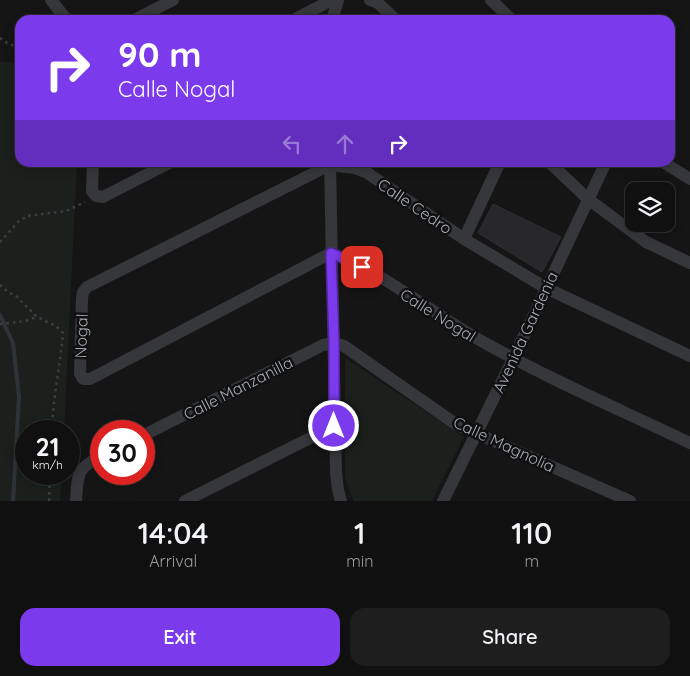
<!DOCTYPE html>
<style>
:root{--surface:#101010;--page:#1e1e1e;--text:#f1f3f6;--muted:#9c9d9f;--line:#303030;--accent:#7c3aed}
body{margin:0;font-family:Quicksand,sans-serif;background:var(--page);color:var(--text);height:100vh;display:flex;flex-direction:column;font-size:19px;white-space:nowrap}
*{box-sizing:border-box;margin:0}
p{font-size:16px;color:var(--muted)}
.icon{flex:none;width:28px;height:28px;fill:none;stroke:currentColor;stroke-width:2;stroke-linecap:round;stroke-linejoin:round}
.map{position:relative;height:501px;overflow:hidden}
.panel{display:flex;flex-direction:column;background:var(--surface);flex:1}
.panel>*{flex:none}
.top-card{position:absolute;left:15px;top:15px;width:660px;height:152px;border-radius:15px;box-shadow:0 2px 12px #0003,0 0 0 1px var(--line);background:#7c3aed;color:#fff;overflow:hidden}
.buttons{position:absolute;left:625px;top:182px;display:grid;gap:10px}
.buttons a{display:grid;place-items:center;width:50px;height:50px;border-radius:10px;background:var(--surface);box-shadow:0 2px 12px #0003,0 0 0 1px var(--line);font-size:25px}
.speed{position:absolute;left:15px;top:420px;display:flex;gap:10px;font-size:25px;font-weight:700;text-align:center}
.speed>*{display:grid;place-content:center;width:65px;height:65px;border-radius:50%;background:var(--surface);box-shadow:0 2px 12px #0003,0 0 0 1px var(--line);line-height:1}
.speed small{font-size:12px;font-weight:400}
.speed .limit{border:8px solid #d22;background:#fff;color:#111}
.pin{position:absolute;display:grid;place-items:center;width:42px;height:42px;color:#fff;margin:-21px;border-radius:10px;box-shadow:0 2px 8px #0006}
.me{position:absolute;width:55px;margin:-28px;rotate:0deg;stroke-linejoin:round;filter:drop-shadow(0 0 4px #0008)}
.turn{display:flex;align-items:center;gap:18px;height:105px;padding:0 20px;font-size:22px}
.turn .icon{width:65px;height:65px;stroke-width:2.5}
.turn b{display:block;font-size:35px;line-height:42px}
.lanes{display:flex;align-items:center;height:48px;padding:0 20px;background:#0003;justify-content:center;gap:25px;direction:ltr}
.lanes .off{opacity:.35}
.eta{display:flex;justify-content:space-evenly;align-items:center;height:85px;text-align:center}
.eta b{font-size:30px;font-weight:600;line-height:35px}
.action{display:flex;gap:10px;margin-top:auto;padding:10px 20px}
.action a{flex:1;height:58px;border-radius:15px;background:var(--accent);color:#fff;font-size:20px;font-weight:600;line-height:58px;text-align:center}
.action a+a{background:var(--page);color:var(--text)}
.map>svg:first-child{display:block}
.green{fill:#1b201c}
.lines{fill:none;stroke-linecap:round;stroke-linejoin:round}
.stream{stroke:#2c3438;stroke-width:4}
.building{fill:#28282a;stroke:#2f2f32}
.path{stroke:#3c3e41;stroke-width:2.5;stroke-dasharray:2.5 4;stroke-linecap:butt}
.minor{stroke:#36373b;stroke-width:12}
.route-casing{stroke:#51269a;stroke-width:12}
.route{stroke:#7c3aed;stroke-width:9}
.labels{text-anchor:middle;stroke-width:5;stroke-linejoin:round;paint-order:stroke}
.street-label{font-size:16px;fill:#a8adb5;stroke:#101011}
</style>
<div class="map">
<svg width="690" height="501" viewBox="0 0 690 501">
<rect width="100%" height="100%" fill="#151516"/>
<g class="green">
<polygon points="0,61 20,64 20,162 77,163 64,431 26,431 26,474 62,474 60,501 0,501"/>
<polygon points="345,358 464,437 432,501 354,501 345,478"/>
</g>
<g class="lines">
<polyline class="stream" points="0,315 13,343 19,397 13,501"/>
</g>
<polygon class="building" points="493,204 561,237 542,272 478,233"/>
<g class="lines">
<g class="path">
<polyline points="0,38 7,43 20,48"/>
<polyline points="0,242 19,221 27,216 66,211 85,202"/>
<path d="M 0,285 L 8,292 L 16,296 L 37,317 L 56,326 L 63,333 C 60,366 53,398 52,431"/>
<polyline points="0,324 25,321 37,317"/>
<polyline points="49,501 50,474"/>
</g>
<g class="minor">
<polyline points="51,0 67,20"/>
<polyline points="370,0 378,3 396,20"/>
<polyline points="491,0 512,20"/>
<polyline points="134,20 173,0"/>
<polyline points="293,20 332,0"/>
<polyline points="332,20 338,0"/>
<polyline points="93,162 92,191 96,196 103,197 171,162"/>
<polyline points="330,162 336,472 338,490 341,501"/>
<polyline points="549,162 588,199 646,242 690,263"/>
<polyline points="663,162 690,179"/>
<polyline points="464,239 500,162"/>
<path d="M 690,356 L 546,288 L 464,239 L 366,172 L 355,168 L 330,165 L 87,287 L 83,292 L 82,299 L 80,374 L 83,379 L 90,379 L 331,253 C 384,273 429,311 478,339 C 546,378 619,409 690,443"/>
<polyline points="144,435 323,345 334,343 344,346 457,425 630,501"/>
<path d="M 76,501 C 78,474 76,469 101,456"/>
<polyline points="185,501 334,426"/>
<polyline points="443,501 513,359 606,162"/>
</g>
</g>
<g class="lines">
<defs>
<polyline id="route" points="334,426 334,343 331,253 362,267"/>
</defs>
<use href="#route" class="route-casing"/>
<use href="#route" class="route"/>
</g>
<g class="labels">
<g class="street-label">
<text transform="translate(415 206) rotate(34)" y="6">Calle Cedro</text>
<text transform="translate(438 315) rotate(32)" y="6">Calle Nogal</text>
<text transform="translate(525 332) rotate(-65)" y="6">Avenida Gardenia</text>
<text transform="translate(81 336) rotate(-88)" y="6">Nogal</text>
<text transform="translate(238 388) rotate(-27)" y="6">Calle Manzanilla</text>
<text transform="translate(504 444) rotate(25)" y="6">Calle Magnolia</text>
</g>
</g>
</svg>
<div class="buttons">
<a><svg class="icon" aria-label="layers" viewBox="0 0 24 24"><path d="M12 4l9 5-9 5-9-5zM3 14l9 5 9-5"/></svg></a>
</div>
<div class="speed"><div>21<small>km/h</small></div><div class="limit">30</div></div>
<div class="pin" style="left:362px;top:267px;background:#d93025"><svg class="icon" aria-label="arrive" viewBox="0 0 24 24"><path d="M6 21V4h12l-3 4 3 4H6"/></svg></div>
<svg class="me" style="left:334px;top:426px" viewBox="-20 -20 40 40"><circle r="17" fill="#7c3aed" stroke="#fff" stroke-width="3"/><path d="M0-11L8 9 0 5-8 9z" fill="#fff"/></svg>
<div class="top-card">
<div class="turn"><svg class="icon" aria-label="right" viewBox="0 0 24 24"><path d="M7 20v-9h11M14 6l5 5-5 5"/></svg><div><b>90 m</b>Calle Nogal</div></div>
<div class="lanes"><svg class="icon off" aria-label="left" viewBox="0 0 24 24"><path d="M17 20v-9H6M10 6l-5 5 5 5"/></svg><svg class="icon off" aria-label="ahead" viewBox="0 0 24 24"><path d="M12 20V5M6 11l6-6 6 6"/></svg><svg class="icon" aria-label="right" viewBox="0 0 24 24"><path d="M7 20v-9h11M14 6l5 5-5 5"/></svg></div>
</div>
</div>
<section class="panel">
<div class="eta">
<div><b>14:04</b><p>Arrival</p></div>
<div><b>1</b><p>min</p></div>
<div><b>110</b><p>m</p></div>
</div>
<div class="action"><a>Exit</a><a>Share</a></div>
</section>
